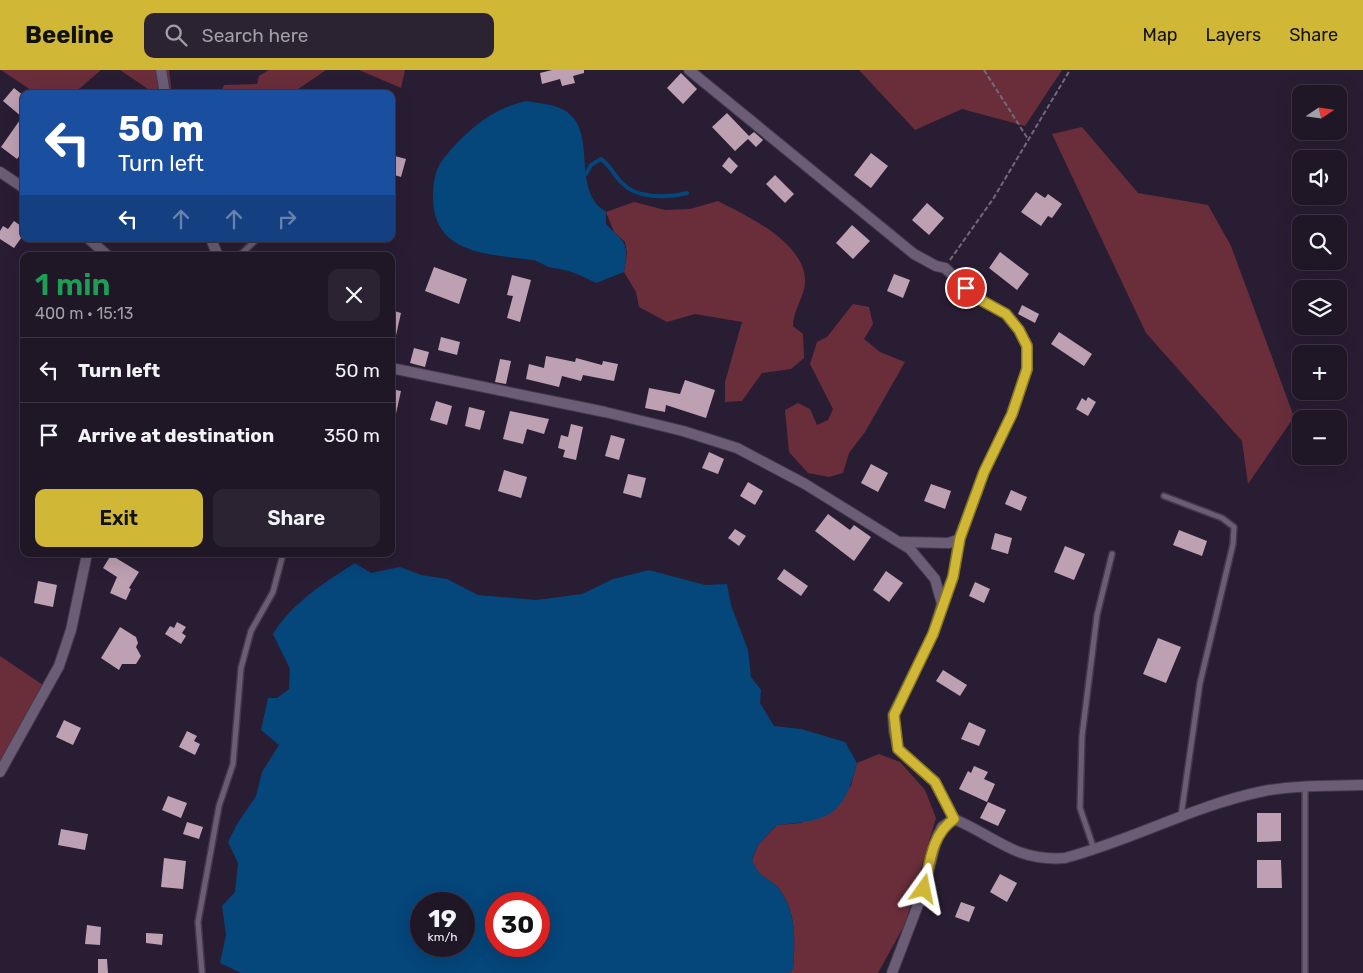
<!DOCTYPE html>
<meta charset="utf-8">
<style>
:root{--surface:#1f1626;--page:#2c2332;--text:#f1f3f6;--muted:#a19fa7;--line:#3c3543;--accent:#d0b736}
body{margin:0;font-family:Rubik,sans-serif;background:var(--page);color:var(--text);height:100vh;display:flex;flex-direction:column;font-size:19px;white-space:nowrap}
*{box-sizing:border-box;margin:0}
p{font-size:16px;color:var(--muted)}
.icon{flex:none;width:28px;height:28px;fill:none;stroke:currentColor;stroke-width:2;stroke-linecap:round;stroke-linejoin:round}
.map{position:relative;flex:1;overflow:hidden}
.side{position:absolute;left:20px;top:182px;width:375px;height:305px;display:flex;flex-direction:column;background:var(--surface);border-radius:10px;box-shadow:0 5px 20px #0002,0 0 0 1px var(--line)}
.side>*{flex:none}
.hud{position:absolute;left:20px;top:20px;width:375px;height:152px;border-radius:10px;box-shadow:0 5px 20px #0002,0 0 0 1px var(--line);background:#1a4fa0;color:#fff;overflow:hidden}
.needle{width:32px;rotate:77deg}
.tools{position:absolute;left:1292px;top:15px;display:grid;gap:10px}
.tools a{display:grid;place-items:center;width:55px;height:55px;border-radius:10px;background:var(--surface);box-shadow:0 5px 20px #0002,0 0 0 1px var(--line);font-size:25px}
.speed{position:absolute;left:410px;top:822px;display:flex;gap:10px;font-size:25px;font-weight:700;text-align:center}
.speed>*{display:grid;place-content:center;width:65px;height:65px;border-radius:50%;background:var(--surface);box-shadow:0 5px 20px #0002,0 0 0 1px var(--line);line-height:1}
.speed small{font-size:12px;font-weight:400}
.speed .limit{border:8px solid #d22;background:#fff;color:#111}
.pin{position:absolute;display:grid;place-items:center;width:42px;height:42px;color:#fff;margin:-21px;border:2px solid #fff;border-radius:50%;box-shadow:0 1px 5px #0007}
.me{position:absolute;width:55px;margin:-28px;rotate:12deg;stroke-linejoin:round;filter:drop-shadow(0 0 4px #0008)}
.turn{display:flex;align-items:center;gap:18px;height:105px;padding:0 15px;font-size:22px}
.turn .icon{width:65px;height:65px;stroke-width:2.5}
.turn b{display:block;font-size:35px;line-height:42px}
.lanes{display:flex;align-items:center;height:48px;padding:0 15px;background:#0003;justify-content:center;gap:25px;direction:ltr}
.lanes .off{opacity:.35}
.round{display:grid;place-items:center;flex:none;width:52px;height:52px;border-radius:10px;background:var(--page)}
.head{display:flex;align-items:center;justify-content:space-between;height:85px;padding:0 15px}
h1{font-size:30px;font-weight:600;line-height:38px;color:#1e9e55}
.cta{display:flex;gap:10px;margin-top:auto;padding:10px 15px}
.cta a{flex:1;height:58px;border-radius:10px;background:var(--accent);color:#111;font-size:20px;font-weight:600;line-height:58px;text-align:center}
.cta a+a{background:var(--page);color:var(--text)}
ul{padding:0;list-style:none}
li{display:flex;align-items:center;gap:15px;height:65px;padding:0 15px;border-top:1px solid var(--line)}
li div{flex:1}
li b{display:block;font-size:19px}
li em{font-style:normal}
header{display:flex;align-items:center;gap:30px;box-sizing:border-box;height:70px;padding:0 25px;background:var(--accent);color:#111}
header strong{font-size:24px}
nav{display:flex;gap:28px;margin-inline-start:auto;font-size:18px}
.search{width:350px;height:45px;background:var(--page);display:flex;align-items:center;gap:12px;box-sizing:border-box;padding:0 18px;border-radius:10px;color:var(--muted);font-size:19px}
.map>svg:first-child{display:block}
.green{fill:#6a2e3b}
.water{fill:#05467b;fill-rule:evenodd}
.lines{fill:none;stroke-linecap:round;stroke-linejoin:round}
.stream{stroke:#05467b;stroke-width:4}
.building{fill:#bda0b2}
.lane-casing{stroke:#43394b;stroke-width:8}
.street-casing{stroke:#43394b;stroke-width:12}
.path{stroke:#74697c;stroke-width:2;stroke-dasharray:5 2.5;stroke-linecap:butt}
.lane{stroke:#6a5d75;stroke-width:5}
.street{stroke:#6a5d75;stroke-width:10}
.route-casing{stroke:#877723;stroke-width:12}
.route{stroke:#d0b736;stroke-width:9}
</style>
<header>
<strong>Beeline</strong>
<div class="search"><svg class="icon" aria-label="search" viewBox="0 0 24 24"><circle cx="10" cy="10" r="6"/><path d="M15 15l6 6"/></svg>Search here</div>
<nav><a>Map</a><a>Layers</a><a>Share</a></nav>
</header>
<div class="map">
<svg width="1363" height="903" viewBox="0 0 1363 903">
<rect width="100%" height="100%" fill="#291d33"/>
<g class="green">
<polygon points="1,0 101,0 73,24 37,24"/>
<polygon points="120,0 169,0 172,23 151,21"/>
<polygon points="269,0 326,0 291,24 220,24 224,15 257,14 259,6"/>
<polygon points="359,0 405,0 401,18"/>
<polygon points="859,0 1062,0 1025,56 962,39 915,60"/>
<polygon points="1082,57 1138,123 1208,135 1231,176 1294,347 1248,414 1242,371 1146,263 1052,64"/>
<path d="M 718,131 C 747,146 806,173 805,212 C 805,226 793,240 793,256 L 803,264 L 804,288 L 791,299 L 762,303 L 742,331 L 725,332 L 725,312 L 742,252 L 695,244 L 667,252 L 639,237 L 636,222 L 624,202 L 627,183 L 625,172 L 614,162 L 606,142 L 634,132 L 665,140 L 690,139 Z"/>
<polygon points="853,234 869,237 873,254 864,269 880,282 905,292 865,362 849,383 843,403 829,407 808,403 789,382 785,340 798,333 810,339 817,355 828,350 833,339 810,294 817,272 827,267"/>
<polygon points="0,586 43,615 0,691"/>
<path d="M 879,684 L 900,692 L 925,720 L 936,748 L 905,854 L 878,903 L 789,903 L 793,899 C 795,873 797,843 780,820 C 769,806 760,811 752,790 L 758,775 L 777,755 L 801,753 L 851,716 L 857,693 Z"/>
</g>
<g class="water">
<path d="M 526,31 C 538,33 553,34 564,40 C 595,58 576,104 595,132 C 597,136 603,139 606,142 L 606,154 C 626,175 629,171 624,202 L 596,213 C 586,208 575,202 564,200 C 559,198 554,199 549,197 C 544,195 538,191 532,190 C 489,184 433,185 433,127 C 433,113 435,99 444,88 C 466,61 491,39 526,31 Z"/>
<path d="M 355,493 L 371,503 L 400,497 L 421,505 L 447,509 L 478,525 L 536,530 L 582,524 L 613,509 L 649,500 L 705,515 L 727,514 L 731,535 L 748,580 L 751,607 L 761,620 L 760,633 L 774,656 L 801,659 L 845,672 L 857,693 C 843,748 829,750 777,755 L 758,775 L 752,789 C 760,811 769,806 780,820 C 797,843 795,873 793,899 L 789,903 L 241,903 L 220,893 L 226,865 L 222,836 L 235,822 L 238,793 L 228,772 L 237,754 L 256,726 L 262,702 L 279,675 L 261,660 L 268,628 L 277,628 L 289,619 L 290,599 L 273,564 C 292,533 325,512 355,493 ZM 421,834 L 464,834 L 464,876 L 421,876 ZM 496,834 L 539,834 L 539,876 L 496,876 Z"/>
</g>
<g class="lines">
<path class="stream" d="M 586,104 L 591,95 L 601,89 C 610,95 613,104 621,112 C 636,129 666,128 687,123"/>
</g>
<g class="building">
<polygon points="552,0 584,0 584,3 573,6 575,13 562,16 560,9 542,14 540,3"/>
<polygon points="681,3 697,19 683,34 667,18"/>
<polygon points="14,18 24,26 24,80 17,89 1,77 22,47 3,31"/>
<polygon points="727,43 749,66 754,62 763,70 756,77 748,69 735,81 712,57"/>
<polygon points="871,83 888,96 871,118 854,105"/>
<polygon points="391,85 406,89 401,107 391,104"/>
<polygon points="729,87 738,96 731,104 722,96"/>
<polygon points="775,105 794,124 785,133 766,114"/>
<polygon points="1036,122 1045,128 1048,124 1062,134 1052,148 1048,146 1041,156 1021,142"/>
<polygon points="927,133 944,148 929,165 912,150"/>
<polygon points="14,151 24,158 24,164 14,178 0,169 0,161 3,156 8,159"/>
<polygon points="852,155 870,171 853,189 836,173"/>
<polygon points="1000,182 1029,204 1017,220 989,198"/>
<polygon points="434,197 467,209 459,234 425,221"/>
<polygon points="894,204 910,210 903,228 887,221"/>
<polygon points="512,205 531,210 520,252 507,248 513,226 507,225"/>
<polygon points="1022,235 1039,244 1035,253 1018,244"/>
<polygon points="391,240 401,243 395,270 391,269"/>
<polygon points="1059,262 1092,284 1084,296 1051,274"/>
<polygon points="441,267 460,272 457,285 438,280"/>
<polygon points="414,278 429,282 425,297 410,293"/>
<polygon points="546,286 575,292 576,288 602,295 603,291 618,294 614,311 583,305 581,311 562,306 559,317 526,309 529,294 544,298"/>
<polygon points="500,289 511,291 506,314 495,312"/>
<polygon points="685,310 715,320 706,348 666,335 665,342 645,338 649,318 680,324"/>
<polygon points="391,319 401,321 395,348 391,348"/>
<polygon points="1088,327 1096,332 1088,346 1076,339 1082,328 1086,331"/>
<polygon points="436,331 452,336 447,355 430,350"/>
<polygon points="469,337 485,341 480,360 465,356"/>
<polygon points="510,341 549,349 544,364 527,359 523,374 503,369"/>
<polygon points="571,354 583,357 576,390 563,387 565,380 558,378 561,365 568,367"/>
<polygon points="611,365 625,369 619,390 605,386"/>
<polygon points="709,382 724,389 718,404 702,398"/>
<polygon points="871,394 888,403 878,422 861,413"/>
<polygon points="504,400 527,407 521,428 498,421"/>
<polygon points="628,404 646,408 641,428 623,423"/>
<polygon points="748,412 763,421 755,435 740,426"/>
<polygon points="931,414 951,421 945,439 924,431"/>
<polygon points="1011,420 1027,427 1021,441 1005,434"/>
<polygon points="828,444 850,460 854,455 871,467 854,491 815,461"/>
<polygon points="735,459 746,466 739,476 728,468"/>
<polygon points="1179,460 1207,471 1202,486 1173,475"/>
<polygon points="995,463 1012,468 1008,484 991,479"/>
<polygon points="1065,476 1085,484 1074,510 1054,502"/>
<polygon points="111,485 139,502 129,518 131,519 126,530 110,523 117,507 103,498"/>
<polygon points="784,499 808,516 801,526 777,509"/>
<polygon points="886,501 903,513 889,532 873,520"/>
<polygon points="38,511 57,515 53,537 34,533"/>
<polygon points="975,512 990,519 984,533 969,526"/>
<polygon points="177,552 186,557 182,563 186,566 181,574 165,564 170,556 174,558"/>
<polygon points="120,557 136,567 138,573 136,577 141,586 136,594 122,594 119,600 101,588"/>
<polygon points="1158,568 1181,577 1166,613 1143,604"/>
<polygon points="943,600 967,615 960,626 936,611"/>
<polygon points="64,650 81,658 73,675 56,667"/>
<polygon points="969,652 986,660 979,676 961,669"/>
<polygon points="187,661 197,666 194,671 200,674 195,685 179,677"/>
<polygon points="974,696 988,702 984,709 995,714 987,732 959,719 968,701 971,703"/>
<polygon points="168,726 187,733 181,748 162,740"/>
<polygon points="988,732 1006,740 998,756 980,748"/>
<polygon points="1257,743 1281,743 1281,771 1257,772"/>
<polygon points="187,752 203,757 199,769 183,764"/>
<polygon points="61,759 88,764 85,780 58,775"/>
<polygon points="164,788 186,791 183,819 161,817"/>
<polygon points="1257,790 1281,790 1282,818 1257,818"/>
<polygon points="1000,804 1017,813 1007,832 990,822"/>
<polygon points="961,832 975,837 969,852 955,847"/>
<polygon points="87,855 101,857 100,875 85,874"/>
<polygon points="146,863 163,864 162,875 146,873"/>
<polygon points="98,889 107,889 108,903 98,903"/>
</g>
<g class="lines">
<defs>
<g id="lane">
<polyline points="239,186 257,169"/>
<polyline points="1164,426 1222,448 1234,457 1233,474 1200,613 1181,746"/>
<polyline points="1094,779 1080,738 1082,666 1097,545 1112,484"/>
<polyline points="1305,902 1305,717"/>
<polyline points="202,903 198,852 219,736 233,694 241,598 251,561 273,522 283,484"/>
</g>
<g id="street">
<polyline points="161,0 165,24"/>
<polyline points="689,0 914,184 936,196 945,198 977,228 1006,244 1019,260 1027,276 1027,299 1012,344 984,402 959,469 949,473 900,472"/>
<polyline points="0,102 24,118"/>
<polyline points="89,169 108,186"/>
<polyline points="211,169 218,186"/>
<polyline points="391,298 605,342 683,361 737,378 805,414 910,479 935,509 942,534 933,564 893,645 894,661 898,679 935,712 954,749"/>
<polyline points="942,534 953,507 959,469"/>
<polyline points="0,702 59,596 71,560 87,484"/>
<path d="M 892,903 L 924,819 L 937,767 L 942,757 L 954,749 C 995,766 1015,792 1065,788 C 1133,770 1195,735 1264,721 C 1296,715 1330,716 1363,715"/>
</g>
</defs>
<use href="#lane" class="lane-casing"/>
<use href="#street" class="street-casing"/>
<g class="path">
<polyline points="984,0 1028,69"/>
<polyline points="950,190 993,129 1070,0"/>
</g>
<use href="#lane" class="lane"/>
<use href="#street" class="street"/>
</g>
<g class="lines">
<defs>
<path id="route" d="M 924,819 C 930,793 931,765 954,749 L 935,712 L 898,679 L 894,645 L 933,564 L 953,507 L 960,468 L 984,402 L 1012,344 L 1027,299 L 1027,276 L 1019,260 L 1006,244 L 977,228 L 966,218"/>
</defs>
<use href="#route" class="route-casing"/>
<use href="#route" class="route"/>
</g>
</svg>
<div class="tools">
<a><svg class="needle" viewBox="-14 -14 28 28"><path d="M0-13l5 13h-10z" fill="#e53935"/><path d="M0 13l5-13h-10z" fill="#a19fa7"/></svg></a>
<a><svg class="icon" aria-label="sound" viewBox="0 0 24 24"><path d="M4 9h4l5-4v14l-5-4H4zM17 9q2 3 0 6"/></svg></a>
<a><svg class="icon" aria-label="search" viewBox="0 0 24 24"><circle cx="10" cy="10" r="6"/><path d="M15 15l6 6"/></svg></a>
<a><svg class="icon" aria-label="layers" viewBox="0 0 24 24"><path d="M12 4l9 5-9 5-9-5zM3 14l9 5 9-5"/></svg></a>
<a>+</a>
<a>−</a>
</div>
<div class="speed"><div>19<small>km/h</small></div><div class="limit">30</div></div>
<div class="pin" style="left:966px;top:218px;background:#d93025"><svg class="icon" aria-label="arrive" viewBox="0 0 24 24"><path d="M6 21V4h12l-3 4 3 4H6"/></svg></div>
<svg class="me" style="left:924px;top:819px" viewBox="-20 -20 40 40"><path d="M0-17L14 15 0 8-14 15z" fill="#d0b736" stroke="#fff" stroke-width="4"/></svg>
<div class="hud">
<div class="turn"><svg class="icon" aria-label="left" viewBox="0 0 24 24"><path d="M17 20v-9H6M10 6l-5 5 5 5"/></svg><div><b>50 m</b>Turn left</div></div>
<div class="lanes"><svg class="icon" aria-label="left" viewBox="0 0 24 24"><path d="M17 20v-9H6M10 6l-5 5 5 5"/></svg><svg class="icon off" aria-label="ahead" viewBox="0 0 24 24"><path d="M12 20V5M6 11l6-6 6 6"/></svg><svg class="icon off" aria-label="ahead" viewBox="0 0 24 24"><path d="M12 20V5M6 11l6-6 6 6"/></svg><svg class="icon off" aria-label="right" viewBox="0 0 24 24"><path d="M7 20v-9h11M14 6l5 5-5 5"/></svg></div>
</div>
<section class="side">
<div class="head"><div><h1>1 min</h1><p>400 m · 15:13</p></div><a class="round"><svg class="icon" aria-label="close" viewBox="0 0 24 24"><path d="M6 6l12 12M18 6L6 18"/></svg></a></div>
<ul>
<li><svg class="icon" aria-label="left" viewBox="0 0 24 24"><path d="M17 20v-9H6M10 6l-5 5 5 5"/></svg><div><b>Turn left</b></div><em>50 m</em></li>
<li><svg class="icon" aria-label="arrive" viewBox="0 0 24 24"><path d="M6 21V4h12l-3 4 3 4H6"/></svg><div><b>Arrive at destination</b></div><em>350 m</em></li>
</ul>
<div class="cta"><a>Exit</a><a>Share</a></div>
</section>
</div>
